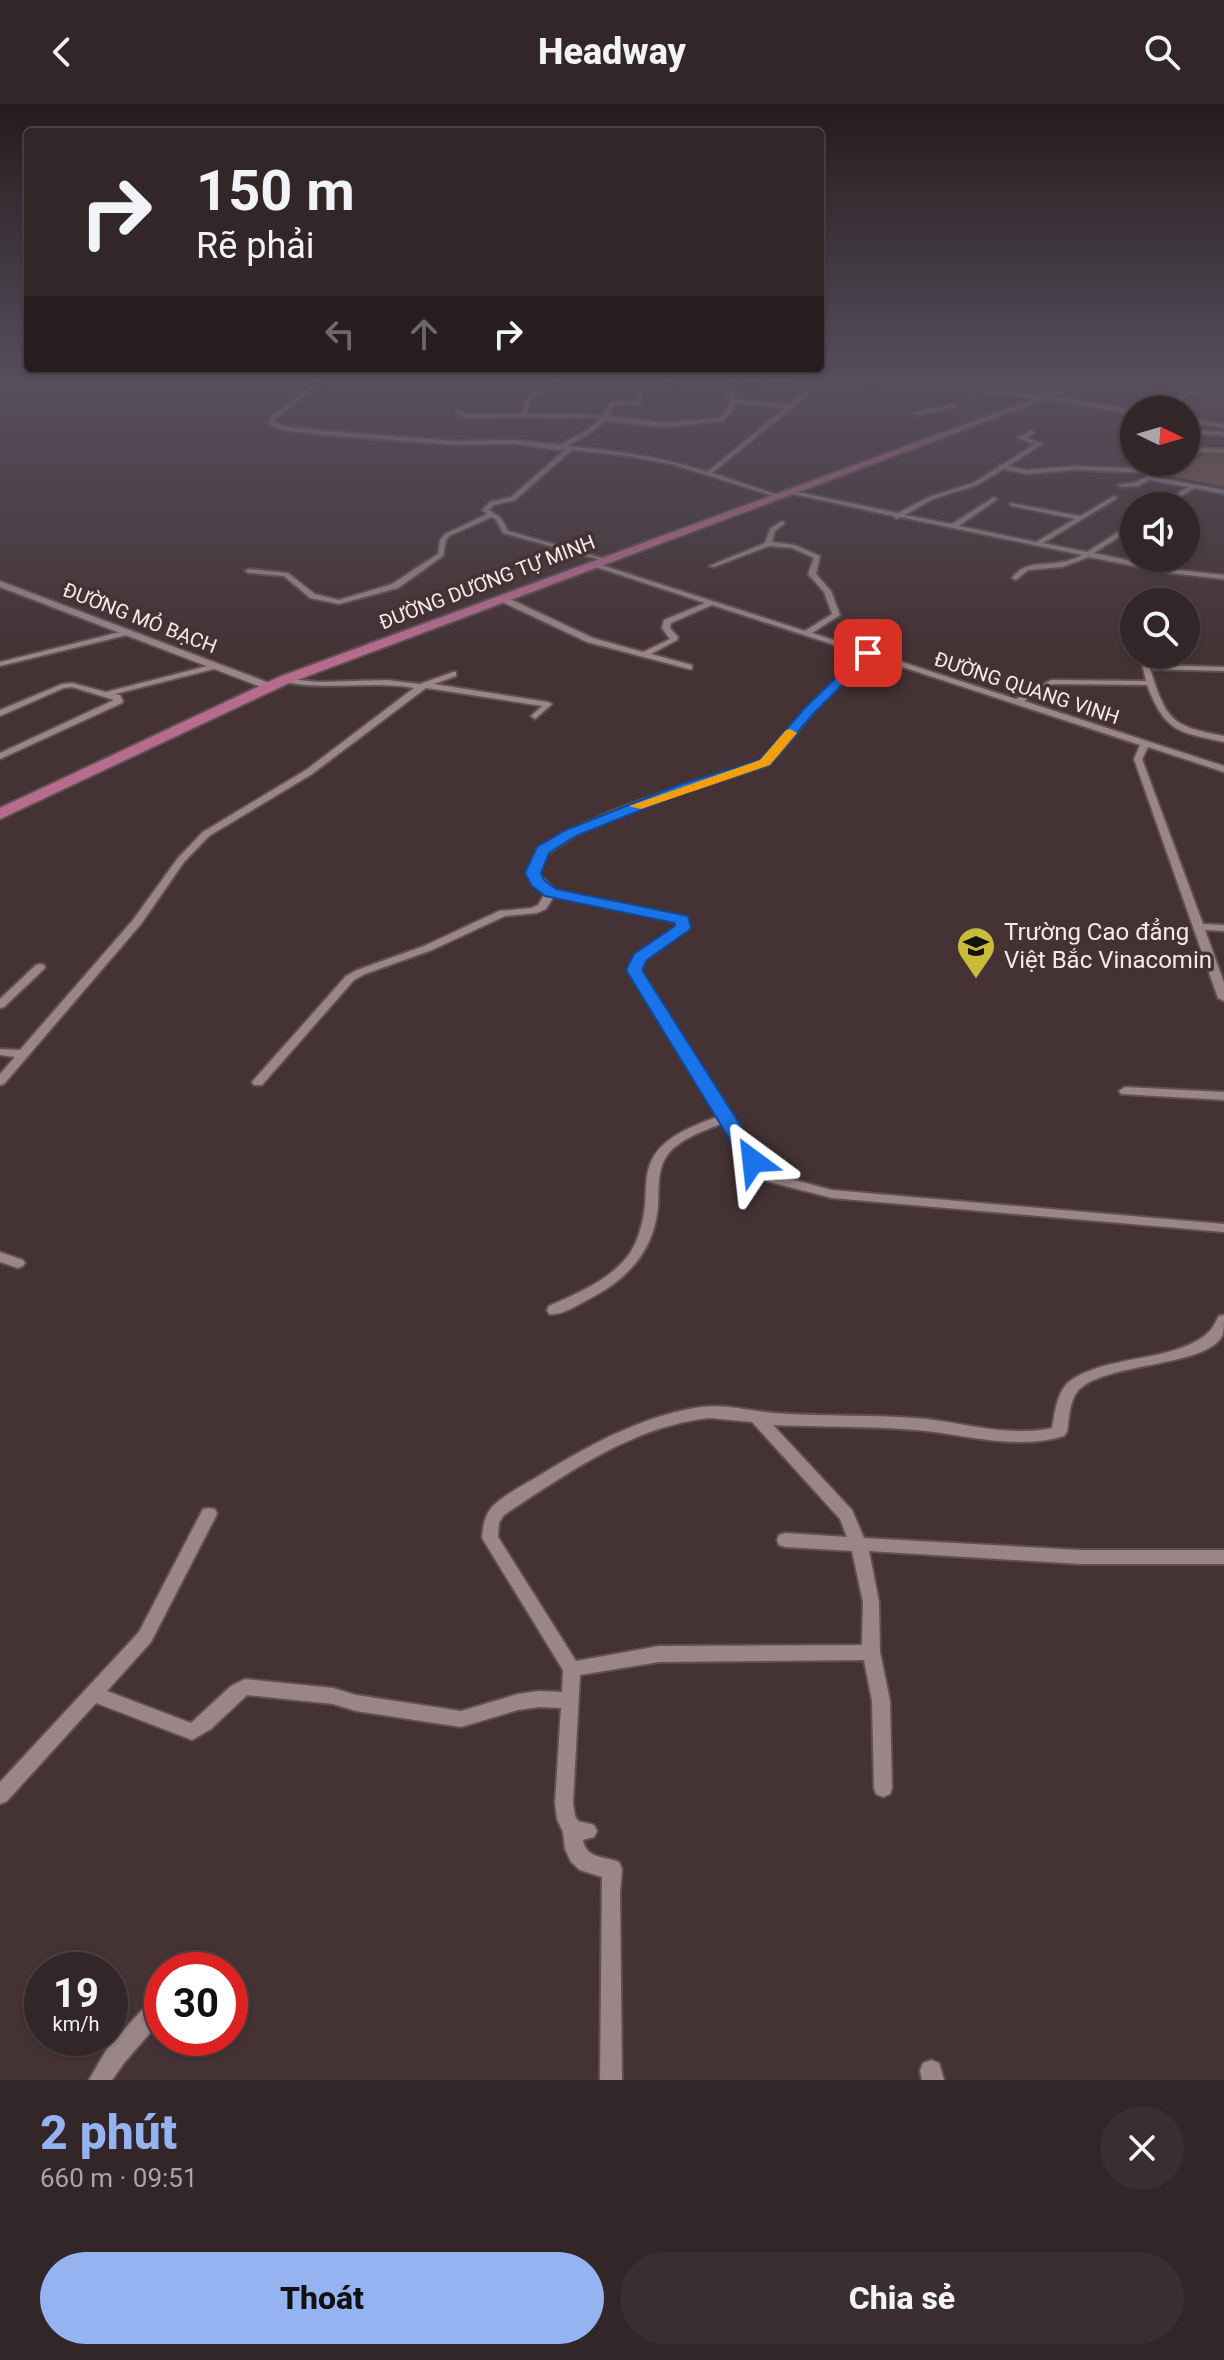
<!DOCTYPE html>
<html lang="vi">
<meta charset="utf-8">
<style>
:root{--surface:#332628;--page:#3b2e30;--text:#f1f3f6;--muted:#a9a5a8;--line:#4e4345;--accent:#95b2f1}
body{margin:0;font-family:Roboto,sans-serif;background:var(--page);color:var(--text);height:100vh;display:flex;flex-direction:column;font-size:30px;white-space:nowrap}
*{box-sizing:border-box;margin:0}
p{font-size:26px;color:var(--muted)}
.icon{flex:none;width:44px;height:44px;fill:none;stroke:currentColor;stroke-width:2;stroke-linecap:round;stroke-linejoin:round}
.map{position:relative;height:1976px;overflow:hidden}
.sheet{display:flex;flex-direction:column;background:var(--surface);flex:1}
.sheet>*{flex:none}
.banner{position:absolute;left:24px;top:24px;width:800px;height:244px;border-radius:8px;box-shadow:0 2px 6px #0004,0 0 0 2px var(--line);background:#332628;color:var(--text);overflow:hidden}
.needle{width:52px;rotate:95deg}
.fabs{position:absolute;left:1120px;top:292px;display:grid;gap:16px}
.fabs a{display:grid;place-items:center;width:80px;height:80px;border-radius:50%;background:var(--surface);box-shadow:0 2px 6px #0004,0 0 0 2px var(--line);font-size:40px}
.speed{position:absolute;left:24px;top:1848px;display:flex;gap:16px;font-size:40px;font-weight:700;text-align:center}
.speed>*{display:grid;place-content:center;width:104px;height:104px;border-radius:50%;background:var(--surface);box-shadow:0 2px 6px #0004,0 0 0 2px var(--line);line-height:1}
.speed small{font-size:20px;font-weight:400}
.speed .limit{border:12px solid #d22;background:#fff;color:#111}
.pin{position:absolute;display:grid;place-items:center;width:68px;height:68px;color:#fff;margin:-34px;border-radius:16px;box-shadow:0 4px 12px #0006}
.me{position:absolute;width:88px;margin:-44px;rotate:330deg;stroke-linejoin:round;filter:drop-shadow(0 0 6px #0008)}
.turn{display:flex;align-items:center;gap:28px;height:168px;padding:0 40px;font-size:36px}
.turn .icon{width:104px;height:104px;stroke-width:2.5}
.turn b{display:block;font-size:56px;line-height:68px}
.lanes{display:flex;align-items:center;height:76px;padding:0 40px;background:#0003;justify-content:center;gap:40px;direction:ltr}
.lanes .off{opacity:.35}
.round{display:grid;place-items:center;flex:none;width:84px;height:84px;border-radius:42px;background:var(--page)}
.overview{display:flex;align-items:center;justify-content:space-between;height:136px;padding:0 40px}
h1{font-size:48px;font-weight:800;line-height:60px;color:var(--accent)}
.button{display:flex;gap:16px;margin-top:auto;padding:16px 40px}
.button a{flex:1;height:92px;border-radius:48px;background:var(--accent);color:#111;font-size:32px;font-weight:800;line-height:92px;text-align:center}
.button a+a{background:var(--page);color:var(--text)}
header{display:flex;justify-content:space-between;align-items:center;height:104px;padding:0 40px;background:var(--surface);font-size:36px;font-weight:800}
.map>svg:first-child{display:block}
.built{fill:#523a3e}
.green{fill:#775849}
.lines{fill:none;stroke-linecap:round;stroke-linejoin:round}
.minor-casing{stroke:#5f5052;stroke-width:4}
.tertiary-casing{stroke:#5f5052;stroke-width:4}
.trunk-casing{stroke:#5f5052;stroke-width:4}
.minor{fill:#9a8588;fill-rule:evenodd}
.tertiary{fill:#9a8588;fill-rule:evenodd}
.trunk{fill:#b76c8e;fill-rule:evenodd}
.rail{stroke:#998a8c;stroke-width:2;stroke-dasharray:8 4;stroke-linecap:butt}
.route{fill:#1a73e8;stroke:#114b97;stroke-width:2}
.slow{fill:#f59e0b}
.labels{text-anchor:middle;stroke-width:7;stroke-linejoin:round;paint-order:stroke}
.far-street-label{font-size:20px;fill:#f5eaeb;stroke:#443235}
.poi-label{font-size:24px;fill:#f5eaeb;stroke:#443235;text-anchor:start}
</style>
<header><svg class="icon" aria-label="back" viewBox="0 0 24 24"><path d="M15 5l-7 7 7 7"/></svg>Headway<svg class="icon" aria-label="search" viewBox="0 0 24 24"><circle cx="10" cy="10" r="6"/><path d="M15 15l6 6"/></svg></header>
<div class="map">
<svg width="1224" height="1976" viewBox="0 0 1224 1976">
<rect width="100%" height="100%" fill="#443235"/>
<polygon class="built" points="1224,288 1224,312 1163,302"/>
<polygon class="green" points="1210,347 1224,350 1224,383 1165,371"/>
<g class="lines">
<defs>
<g id="minor">
<path d="M 318,277 L 324,277 L 276,314 L 274,318 L 283,322 L 325,327 L 454,337 L 516,336 L 559,341 L 588,326 L 601,314 L 573,313 L 465,314 L 456,309 L 459,307 L 466,310 L 522,310 L 526,294 L 558,277 L 563,277 L 530,296 L 527,310 L 604,311 L 610,298 L 636,297 L 637,282 L 664,282 L 670,277 L 675,277 L 665,286 L 642,285 L 641,300 L 614,301 L 608,312 L 664,319 L 719,314 C 733,302 730,292 724,277 L 789,277 L 799,285 L 809,285 L 819,277 L 825,277 L 712,369 L 777,391 L 777,393 L 671,360 L 628,352 L 572,346 L 515,396 L 494,401 L 489,406 L 501,414 L 508,427 L 605,455 L 605,457 L 503,429 L 496,416 L 492,413 L 449,432 L 446,436 L 443,452 L 398,484 L 339,500 L 310,494 L 284,472 L 249,469 L 245,467 L 249,465 L 288,469 L 315,490 L 339,496 L 392,480 L 438,450 L 440,436 L 445,430 L 487,410 L 482,406 L 490,398 L 511,393 L 566,345 L 557,346 L 516,340 L 454,341 L 325,331 L 282,326 L 269,320 L 272,312 ZM 729,279 L 788,281 L 796,287 L 805,288 L 789,301 L 735,295 ZM 735,299 L 785,304 L 707,368 C 661,352 615,347 567,342 L 592,328 L 605,317 L 664,323 L 723,317 L 733,306 Z"/>
<polygon points="845,277 863,277 1045,291 1134,306 1134,310 1045,295"/>
<polygon points="1224,278 1224,282 1186,292 1160,306 1153,306 1182,290"/>
<polygon points="954,300 956,303 916,311 913,309"/>
<polygon points="1186,314 1224,320 1224,324 1186,318"/>
<path d="M 1032,326 L 1034,329 L 1026,334 L 1043,340 L 1008,362 L 1026,366 L 1074,362 L 1159,365 L 1172,358 L 1179,358 L 1154,373 L 1224,386 L 1224,390 L 1194,384 L 1166,402 L 1159,402 L 1188,383 L 1149,376 L 1138,382 L 1121,383 L 1118,381 L 1137,378 L 1153,369 L 1074,366 L 1026,370 L 1004,365 L 977,381 L 933,395 L 905,411 L 952,420 L 994,393 L 997,395 L 996,396 L 959,422 L 1036,438 L 1075,415 L 1012,402 L 1010,401 L 1010,399 L 1080,412 L 1114,392 L 1117,394 L 1116,395 L 1043,439 L 1087,448 L 1134,418 L 1134,423 L 1094,449 L 1169,465 L 1224,471 L 1224,475 L 1169,469 L 1089,453 L 1062,463 L 1028,466 L 1016,476 L 1012,474 C 1025,456 1043,462 1062,458 C 1069,457 1075,454 1082,451 L 900,413 L 896,415 L 893,412 L 784,388 L 787,386 L 898,409 L 929,393 L 973,379 L 999,363 L 999,361 L 1002,361 L 1035,340 L 1018,334 Z"/>
<polygon points="1203,326 1224,328 1224,332 1203,330 1186,334 1186,330"/>
<polygon points="1198,344 1224,345 1224,349 1199,348 1186,354 1186,350"/>
<path d="M 782,417 L 785,419 L 775,427 L 772,438 L 795,441 L 820,452 L 816,470 L 831,487 L 840,511 L 812,529 L 1016,595 L 1051,576 L 1146,577 L 1140,550 L 1148,550 L 1149,561 L 1224,563 L 1224,567 L 1150,565 C 1167,617 1171,622 1224,632 L 1224,638 C 1178,628 1165,628 1147,581 L 1053,580 L 1024,597 L 1224,662 L 1224,668 L 1148,643 L 1142,655 L 1203,820 L 1224,821 L 1224,827 L 1205,826 L 1224,879 L 1224,897 L 1218,894 L 1134,655 L 1140,641 L 869,552 L 817,604 L 777,652 L 765,662 L 666,694 L 618,711 L 576,731 L 547,750 L 538,768 L 554,786 L 686,814 L 688,824 L 687,826 L 645,855 L 639,866 L 730,1010 L 734,1013 L 733,1015 L 758,1054 L 771,1070 L 832,1086 L 1224,1120 L 1224,1128 L 832,1094 L 762,1076 L 749,1060 L 723,1019 C 704,1027 678,1035 666,1053 C 657,1067 659,1086 658,1101 C 655,1146 627,1176 589,1195 C 577,1201 562,1212 549,1210 L 547,1206 L 549,1202 C 578,1189 611,1176 630,1149 C 639,1135 643,1118 645,1102 C 646,1088 645,1073 650,1060 C 661,1032 694,1022 719,1012 L 629,866 L 636,851 L 678,823 L 677,818 L 554,792 L 546,805 L 537,809 L 505,812 L 432,846 L 365,870 L 354,876 L 262,981 L 254,981 L 252,978 L 346,872 L 357,866 L 424,842 L 499,807 L 531,804 L 538,801 L 546,788 L 528,769 L 539,747 L 569,727 L 612,707 L 659,690 L 759,658 L 771,648 L 811,600 L 862,550 L 712,501 L 671,519 L 670,524 L 678,533 L 677,536 L 651,550 L 692,561 L 692,565 L 689,565 L 587,538 L 498,496 L 498,492 L 504,492 L 593,534 L 643,548 L 670,535 L 662,524 L 664,516 L 705,499 L 590,461 L 590,459 L 592,458 L 805,527 L 832,510 L 824,488 L 808,470 L 814,454 L 792,444 L 769,442 L 714,463 L 709,462 L 765,439 L 770,425 Z"/>
<polygon points="128,526 131,526 131,530 0,562 0,558"/>
<polygon points="215,560 218,560 218,564 115,590 120,591 123,597 122,599 0,655 0,649 114,596 72,583 64,584 0,612 0,606 62,580 72,579 106,588"/>
<path d="M 453,568 L 456,568 L 456,572 L 434,580 L 548,598 L 552,600 L 535,615 L 531,612 L 542,602 L 426,584 L 312,670 L 209,732 L 184,758 L 141,820 L 4,980 L 0,981 L 0,970 L 15,953 L 0,951 L 0,945 L 20,946 L 133,816 L 178,754 L 203,728 L 306,666 L 414,584 C 371,576 327,587 284,578 L 281,578 L 281,574 L 318,578 L 387,576 L 420,580 Z"/>
<polygon points="40,860 44,861 45,863 44,865 4,903 0,904 0,895 36,861"/>
<polygon points="1125,983 1224,988 1224,996 1121,990 1119,987"/>
<polygon points="0,1148 23,1156 25,1159 23,1162 18,1164 0,1158"/>
<path d="M 1224,1211 C 1224,1217 1224,1224 1223,1230 C 1210,1265 1094,1257 1075,1291 C 1069,1302 1069,1316 1067,1328 L 1064,1332 C 1015,1347 966,1330 916,1326 C 869,1322 821,1323 773,1321 L 852,1406 L 864,1434 L 1081,1446 L 1224,1446 L 1224,1460 L 1081,1460 L 869,1447 L 879,1498 L 880,1548 L 890,1597 L 892,1684 L 890,1690 L 883,1693 L 876,1690 L 874,1684 L 872,1597 L 864,1556 L 659,1558 L 580,1571 L 573,1699 L 575,1712 L 578,1717 L 594,1721 L 597,1727 L 594,1733 L 583,1736 C 586,1755 604,1752 619,1758 L 622,1765 L 620,1789 L 622,1976 L 600,1976 L 602,1773 L 580,1766 L 571,1758 L 565,1745 L 563,1728 L 557,1715 L 555,1699 L 561,1604 L 539,1603 L 518,1606 L 461,1623 L 356,1607 L 333,1600 L 247,1591 L 211,1625 L 192,1636 L 96,1599 L 7,1697 L 0,1700 L 0,1678 L 139,1528 L 203,1405 L 209,1404 L 215,1405 L 217,1410 L 151,1538 L 107,1587 L 191,1619 L 231,1582 L 245,1575 L 333,1584 L 356,1591 L 461,1607 L 518,1590 L 539,1587 L 562,1588 L 563,1566 L 482,1434 C 483,1422 485,1409 494,1401 C 505,1390 531,1377 545,1368 C 593,1339 645,1311 701,1303 C 726,1300 750,1307 774,1309 C 824,1313 875,1310 926,1315 C 968,1320 1010,1333 1052,1324 C 1055,1309 1056,1294 1065,1282 C 1072,1273 1086,1268 1097,1264 C 1130,1253 1184,1252 1209,1228 C 1213,1224 1216,1217 1219,1212 ZM 709,1314 L 752,1318 L 840,1415 L 847,1433 L 785,1429 L 779,1431 L 777,1436 L 779,1441 L 785,1443 L 852,1447 L 863,1498 L 862,1541 L 659,1542 L 576,1557 L 498,1433 L 499,1419 L 504,1411 C 566,1370 633,1322 709,1314 Z"/>
<polygon points="162,1889 162,1915 124,1959 112,1976 89,1976 108,1943 155,1892"/>
<polygon points="931,1956 939,1959 944,1976 922,1976 920,1967 923,1959"/>
</g>
<polygon id="tertiary" points="0,477 272,580 273,582 264,584 0,483"/>
<polygon id="trunk" points="1083,277 1094,277 289,579 0,715 0,704 279,573"/>
</defs>
<use href="#minor" class="minor-casing"/>
<use href="#tertiary" class="tertiary-casing"/>
<use href="#trunk" class="trunk-casing"/>
<use href="#minor" class="minor"/>
<use href="#tertiary" class="tertiary"/>
<use href="#trunk" class="trunk"/>
<polyline class="rail" points="0,289 41,277"/>
</g>
<linearGradient id="sky" x2="0" y2="1"><stop stop-color="#251c1d"/><stop offset="0.5" stop-color="#564f5c"/><stop offset="1" stop-color="#564f5c" stop-opacity="0"/></linearGradient>
<rect width="1224" height="553" fill="url(#sky)"/>
<polygon class="route" points="864,547 874,549 813,610 770,661 688,687 576,732 549,749 541,769 544,776 556,785 688,812 691,824 688,827 647,856 642,866 763,1057 753,1063 743,1057 626,866 634,850 675,822 675,819 545,792 532,782 525,769 537,743 566,726 679,681 760,656 804,605"/>
<polygon class="slow" points="790,625 797,629 770,661 641,705 629,702 760,656 786,626"/>
<defs>
<symbol id="university-pin" viewBox="-11 -11 22 30"><path d="M0 17L-7.5 6A9.5 9.5 0 1 1 7.5 6Z" fill="#caba3a" stroke="#443235"/><path d="M0-5L7-2L0 1L-7-2ZM-4 1L0 2.5L4 1V4Q0 6-4 4Z" fill="#111"/></symbol>
</defs>
<g fill-rule="evenodd">
<use href="#university-pin" x="954" y="820" width="44" height="60"/>
</g>
<g class="labels">
<g class="far-street-label">
<text transform="translate(487 478) rotate(-21)" y="7">ĐƯỜNG DƯƠNG TỰ MINH</text>
<text transform="translate(140 514) rotate(21)" y="7">ĐƯỜNG MỎ BẠCH</text>
<text transform="translate(1027 584) rotate(18)" y="7">ĐƯỜNG QUANG VINH</text>
</g>
<g class="poi-label">
<text x="1004" y="836">Trường Cao đẳng<tspan x="1004" dy="28">Việt Bắc Vinacomin</tspan></text>
</g>
</g>
</svg>
<div class="fabs">
<a><svg class="needle" viewBox="-14 -14 28 28"><path d="M0-13l5 13h-10z" fill="#e53935"/><path d="M0 13l5-13h-10z" fill="#a9a5a8"/></svg></a>
<a><svg class="icon" aria-label="sound" viewBox="0 0 24 24"><path d="M4 9h4l5-4v14l-5-4H4zM17 9q2 3 0 6"/></svg></a>
<a><svg class="icon" aria-label="search" viewBox="0 0 24 24"><circle cx="10" cy="10" r="6"/><path d="M15 15l6 6"/></svg></a>
</div>
<div class="speed"><div>19<small>km/h</small></div><div class="limit">30</div></div>
<div class="pin" style="left:868px;top:549px;background:#d93025"><svg class="icon" aria-label="arrive" viewBox="0 0 24 24"><path d="M6 21V4h12l-3 4 3 4H6"/></svg></div>
<svg class="me" style="left:753px;top:1057px" viewBox="-20 -20 40 40"><path d="M0-17L14 15 0 8-14 15z" fill="#1a73e8" stroke="#fff" stroke-width="4"/></svg>
<div class="banner">
<div class="turn"><svg class="icon" aria-label="right" viewBox="0 0 24 24"><path d="M7 20v-9h11M14 6l5 5-5 5"/></svg><div><b>150 m</b>Rẽ phải</div></div>
<div class="lanes"><svg class="icon off" aria-label="left" viewBox="0 0 24 24"><path d="M17 20v-9H6M10 6l-5 5 5 5"/></svg><svg class="icon off" aria-label="ahead" viewBox="0 0 24 24"><path d="M12 20V5M6 11l6-6 6 6"/></svg><svg class="icon" aria-label="right" viewBox="0 0 24 24"><path d="M7 20v-9h11M14 6l5 5-5 5"/></svg></div>
</div>
</div>
<section class="sheet">
<div class="overview"><div><h1>2 phút</h1><p>660 m · 09:51</p></div><a class="round"><svg class="icon" aria-label="close" viewBox="0 0 24 24"><path d="M6 6l12 12M18 6L6 18"/></svg></a></div>
<div class="button"><a>Thoát</a><a>Chia sẻ</a></div>
</section>
